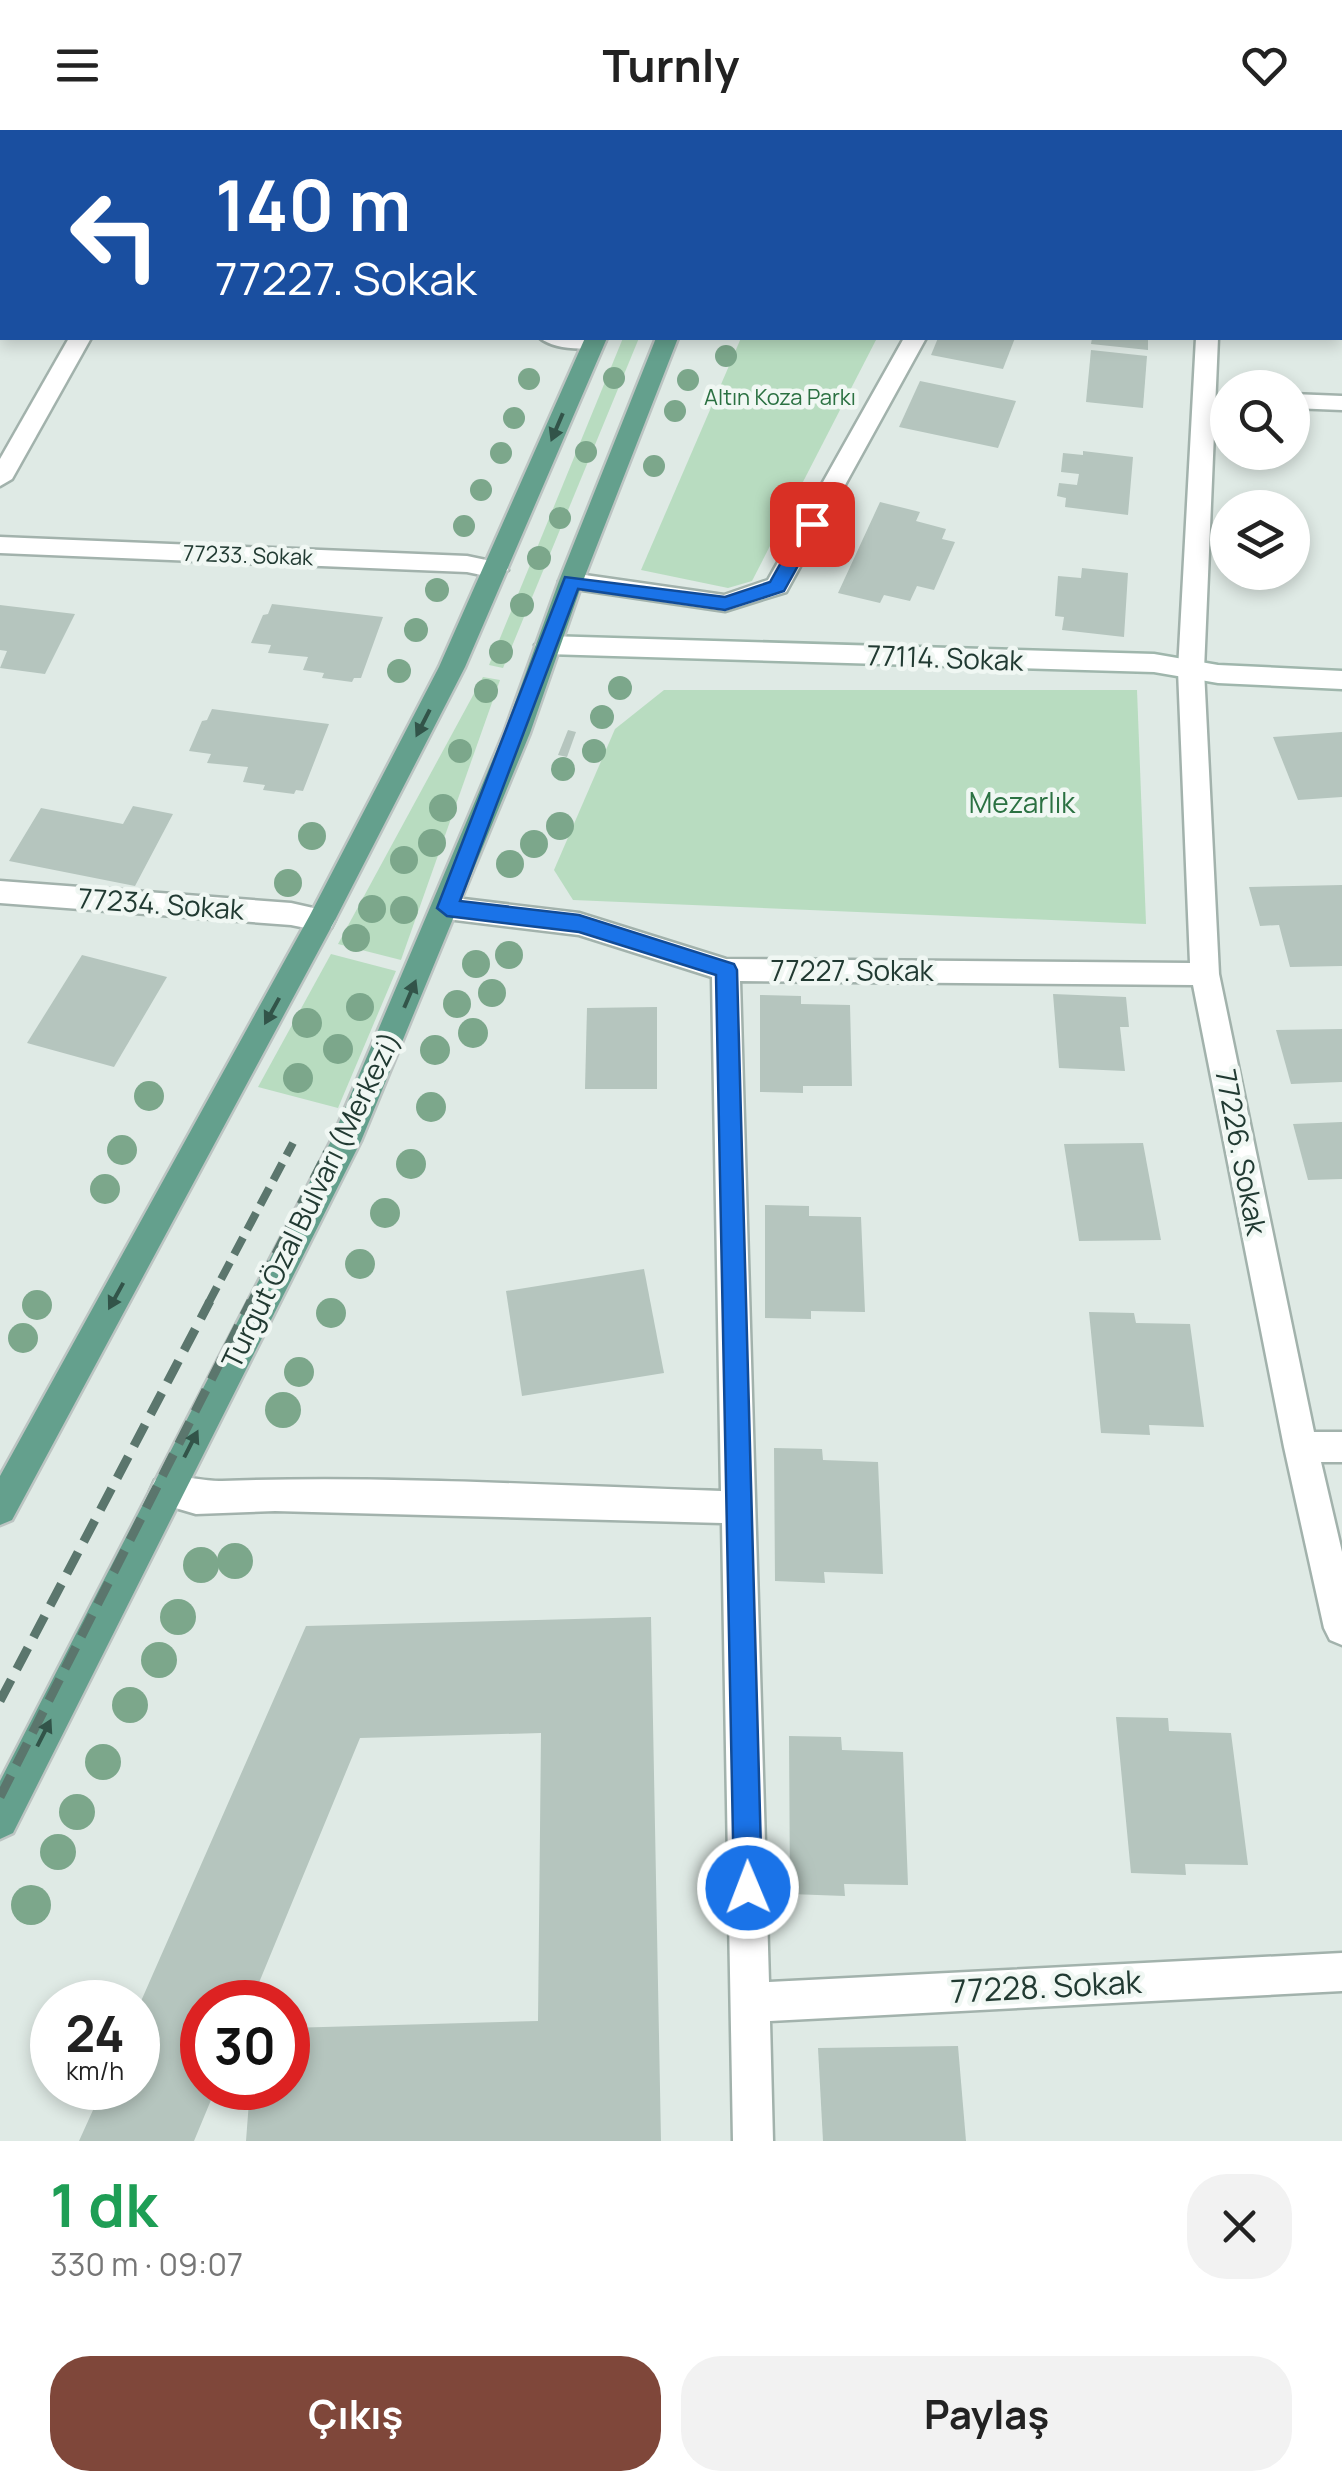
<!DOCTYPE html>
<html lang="tr">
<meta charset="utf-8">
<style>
:root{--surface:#fff;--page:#f2f2f2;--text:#222;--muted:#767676;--accent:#7f473a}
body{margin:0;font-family:Manrope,sans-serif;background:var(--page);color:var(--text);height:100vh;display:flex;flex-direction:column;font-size:38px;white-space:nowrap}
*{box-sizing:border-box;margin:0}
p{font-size:32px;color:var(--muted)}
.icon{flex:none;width:55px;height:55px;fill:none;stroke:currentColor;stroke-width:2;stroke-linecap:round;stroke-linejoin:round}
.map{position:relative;height:2011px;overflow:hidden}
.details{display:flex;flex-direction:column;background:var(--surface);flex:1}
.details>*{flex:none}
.guide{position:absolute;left:0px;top:0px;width:1342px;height:210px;box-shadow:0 5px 15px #0003;background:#1a4fa0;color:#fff;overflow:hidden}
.tools{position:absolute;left:1210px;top:240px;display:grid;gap:20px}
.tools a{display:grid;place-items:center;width:100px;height:100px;border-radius:50%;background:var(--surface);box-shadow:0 5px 15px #0003;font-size:50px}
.speed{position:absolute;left:30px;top:1850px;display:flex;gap:20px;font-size:50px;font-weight:700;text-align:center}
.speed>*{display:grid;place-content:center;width:130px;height:130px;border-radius:50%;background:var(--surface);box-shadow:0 5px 15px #0003;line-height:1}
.speed small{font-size:25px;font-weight:400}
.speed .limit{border:15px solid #d22;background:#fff;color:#111}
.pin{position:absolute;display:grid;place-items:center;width:85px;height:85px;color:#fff;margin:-42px;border-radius:20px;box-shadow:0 5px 15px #0006}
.me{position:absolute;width:110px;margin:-55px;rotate:359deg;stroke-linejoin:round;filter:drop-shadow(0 0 8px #0008)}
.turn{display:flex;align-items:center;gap:35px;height:210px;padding:0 50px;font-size:45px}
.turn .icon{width:130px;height:130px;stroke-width:2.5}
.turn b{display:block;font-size:70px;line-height:85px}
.round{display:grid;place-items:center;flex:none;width:105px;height:105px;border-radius:40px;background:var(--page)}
.headline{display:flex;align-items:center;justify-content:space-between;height:170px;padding:0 50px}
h1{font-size:60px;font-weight:700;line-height:75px;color:#1e9e55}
.action{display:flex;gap:20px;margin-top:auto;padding:20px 50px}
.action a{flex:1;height:115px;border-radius:40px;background:var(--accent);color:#fff;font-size:40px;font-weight:700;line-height:115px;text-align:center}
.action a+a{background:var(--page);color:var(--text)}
header{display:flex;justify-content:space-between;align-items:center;height:130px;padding:0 50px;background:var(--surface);font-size:45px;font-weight:700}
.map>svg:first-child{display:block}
.green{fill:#b8dcc0}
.building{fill:#b5c5be}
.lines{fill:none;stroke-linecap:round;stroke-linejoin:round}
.street-casing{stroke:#a2b2ac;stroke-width:5}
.secondary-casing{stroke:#9fb6ac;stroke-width:5}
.primary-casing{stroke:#bcc4c2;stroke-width:5}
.street{fill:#fff;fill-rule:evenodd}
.secondary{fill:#fff;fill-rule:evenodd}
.primary{fill:#64a08d;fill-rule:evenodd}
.rail-far1{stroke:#5b766d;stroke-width:8;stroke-dasharray:19 9;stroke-linecap:butt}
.rail{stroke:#5b766d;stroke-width:9;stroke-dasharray:24 12;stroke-linecap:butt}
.tree{fill:#7ca78b}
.oneway{fill:#325449}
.route{fill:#1a73e8;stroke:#114b97;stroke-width:2.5}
.labels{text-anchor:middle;stroke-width:9;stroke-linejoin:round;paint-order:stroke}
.far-park-label{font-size:22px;fill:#2b7142;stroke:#f0f7f3}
.far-street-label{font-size:22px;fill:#213a32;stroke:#f0f7f3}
.street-label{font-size:28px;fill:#213a32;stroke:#f0f7f3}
.park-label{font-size:28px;fill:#2b7142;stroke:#f0f7f3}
.near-street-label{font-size:32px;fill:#213a32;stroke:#f0f7f3}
</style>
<header><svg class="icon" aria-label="menu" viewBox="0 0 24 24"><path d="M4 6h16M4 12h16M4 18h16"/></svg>Turnly<svg class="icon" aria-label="heart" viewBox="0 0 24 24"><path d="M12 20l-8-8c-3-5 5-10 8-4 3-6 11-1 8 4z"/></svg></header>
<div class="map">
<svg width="1342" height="2011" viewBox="0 0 1342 2011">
<rect width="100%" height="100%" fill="#dfeae5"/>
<g class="green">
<polygon points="833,0 1184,0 831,2"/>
<polygon points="623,208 639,208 503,538 489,535"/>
<polygon points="741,208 877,208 752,451 728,458 641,440"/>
<polygon points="483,547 500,550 401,830 338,814"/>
<polygon points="664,560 1137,560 1146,794 573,770 554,740 615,599"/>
<polygon points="331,824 396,841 338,978 258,957"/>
</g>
<g class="building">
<polygon points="938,208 1015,208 1003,239 931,225"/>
<polygon points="1092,208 1148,208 1148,220 1091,214"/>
<polygon points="1091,220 1147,226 1143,278 1086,272"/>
<polygon points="920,251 1016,271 998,318 899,297"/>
<polygon points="1083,321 1133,327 1128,385 1065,377 1066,368 1057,366 1059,353 1077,355 1079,344 1061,342 1063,323 1083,325"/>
<polygon points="880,372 920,382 916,391 946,399 942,409 955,412 934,460 917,456 910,471 884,465 880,473 838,463"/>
<polygon points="1082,438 1128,443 1124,507 1062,500 1064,487 1055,486 1058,446 1081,448"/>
<polygon points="272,474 383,487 361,548 354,548 352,552 322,548 324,543 303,540 308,527 268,523 271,515 251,513 263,485 268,484"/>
<polygon points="0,475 75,484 45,544 0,538 7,521 0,520"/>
<polygon points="212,579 329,594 303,661 296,660 294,664 263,660 265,655 243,652 248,637 207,633 211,624 189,621 202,591 207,590"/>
<polygon points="568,600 576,602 567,627 558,625"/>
<polygon points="1342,602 1342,667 1298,670 1273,607"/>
<polygon points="133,676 173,684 135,756 9,731 41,678 123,694"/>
<polygon points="1342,755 1342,836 1290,837 1279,795 1260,796 1249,757"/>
<polygon points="82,825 167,847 114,937 27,913"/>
<polygon points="1053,864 1126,867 1129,897 1120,897 1125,941 1059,938"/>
<polygon points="760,865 801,866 801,874 850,875 852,956 803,956 803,963 760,962"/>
<polygon points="657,877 657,959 585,959 587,878"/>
<polygon points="1342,899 1342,952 1291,954 1276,900"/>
<polygon points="1342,992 1342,1049 1308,1050 1293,994"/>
<polygon points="1143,1013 1161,1110 1079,1111 1064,1014"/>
<polygon points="765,1075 809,1076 809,1086 861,1087 865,1182 811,1181 811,1189 765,1188"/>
<polygon points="644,1139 664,1243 522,1266 506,1161"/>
<polygon points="1089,1182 1134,1183 1136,1193 1190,1194 1204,1297 1149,1295 1150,1305 1101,1303"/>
<polygon points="774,1318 822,1319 823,1330 878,1332 883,1444 824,1442 825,1453 775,1451"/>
<polygon points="651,1487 661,2011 246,2011 250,1958 288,1958 288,1898 538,1891 541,1603 360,1608 251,1872 202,1872 202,1958 216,1958 194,2011 79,2011 103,1958 138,1958 138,1878 306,1496"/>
<polygon points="1116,1587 1168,1588 1169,1601 1231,1603 1248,1735 1185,1734 1186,1745 1131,1743"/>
<polygon points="789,1606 841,1607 842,1620 903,1622 908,1755 844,1754 845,1766 790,1764"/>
<polygon points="958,1916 966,2011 823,2011 818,1918"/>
</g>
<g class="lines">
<defs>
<g id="street">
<polygon points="1199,0 1219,0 1219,2 1200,2"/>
<rect x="1340" y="124" width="2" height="12"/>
<rect x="0" y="162" width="2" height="12"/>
<polygon points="69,208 91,208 12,349 0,356 0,329"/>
<path d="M 540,208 L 602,208 L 605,212 C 592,223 553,219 540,208 Z"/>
<polygon points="904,208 926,208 786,462 725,481 562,457 559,451 571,443 724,465 768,450"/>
<path d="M 1196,208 L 1218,208 L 1204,540 L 1219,844 L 1314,1302 L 1342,1302 L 1342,1332 L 1321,1332 L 1342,1422 L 1342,1515 L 1330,1510 L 1324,1498 L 1284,1317 L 1193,855 L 740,851 L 769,1852 L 1342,1823 L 1342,1861 L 770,1891 L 773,2011 L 733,2011 L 722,1393 L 275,1381 L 196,1384 L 155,1372 L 150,1361 L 155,1350 C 175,1342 201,1352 222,1351 C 388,1345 555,1356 721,1361 L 712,847 L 579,805 L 447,789 L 437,786 L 433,778 L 437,770 L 447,767 L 579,783 L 726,829 L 1190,833 L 1178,540 Z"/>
<polygon points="1292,264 1342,266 1342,280 1292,278"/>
<polygon points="0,407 467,426 505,434 508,440 496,448 467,442 0,423"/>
<polygon points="0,751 291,773 331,782 335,790 331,798 321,801 291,795 0,773"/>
</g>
<polygon id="secondary" points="547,506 1154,524 1218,535 1342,541 1342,559 1218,553 1154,542 547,524 535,515"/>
<g id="primary">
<polygon points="585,208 607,208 465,537 335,790 12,1390 0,1395 0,1346 310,785 439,537"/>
<polygon points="656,208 678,208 583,451 530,603 361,1011 13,1703 0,1709 0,1651 332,1009 504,603 559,451"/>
</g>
</defs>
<use href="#street" class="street-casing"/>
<use href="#secondary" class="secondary-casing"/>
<use href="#primary" class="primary-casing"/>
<use href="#street" class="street"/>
<use href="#secondary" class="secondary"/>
<use href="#primary" class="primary"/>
<g class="rail-far1">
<polyline points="208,1174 293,1013"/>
<polyline points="250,1174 327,1022"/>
</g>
<g class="rail">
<polyline points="0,1571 210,1171"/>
<polyline points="0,1667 251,1171"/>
</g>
</g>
<g class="tree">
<circle cx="726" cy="226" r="11"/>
<circle cx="614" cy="248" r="11"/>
<circle cx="529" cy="249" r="11"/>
<circle cx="688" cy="250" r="11"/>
<circle cx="675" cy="281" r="11"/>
<circle cx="514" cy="288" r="11"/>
<circle cx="586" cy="322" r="11"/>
<circle cx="501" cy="323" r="11"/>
<circle cx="654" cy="336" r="11"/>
<circle cx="481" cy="360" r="11"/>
<circle cx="560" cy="388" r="11"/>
<circle cx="464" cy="396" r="11"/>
<circle cx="539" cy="428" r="12"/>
<circle cx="437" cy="460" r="12"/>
<circle cx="522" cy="475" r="12"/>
<circle cx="416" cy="500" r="12"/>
<circle cx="501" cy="522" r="12"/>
<circle cx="399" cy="541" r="12"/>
<circle cx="620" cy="558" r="12"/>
<circle cx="486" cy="561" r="12"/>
<circle cx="602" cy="587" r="12"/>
<circle cx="460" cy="621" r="12"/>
<circle cx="594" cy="621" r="12"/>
<circle cx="563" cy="639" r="12"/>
<circle cx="443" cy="678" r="14"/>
<circle cx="560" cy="696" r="14"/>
<circle cx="312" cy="706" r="14"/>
<circle cx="432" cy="713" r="14"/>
<circle cx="534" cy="714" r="14"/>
<circle cx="404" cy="730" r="14"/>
<circle cx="510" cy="734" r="14"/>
<circle cx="288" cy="753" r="14"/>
<circle cx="372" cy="779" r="14"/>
<circle cx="404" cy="780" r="14"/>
<circle cx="356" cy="808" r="14"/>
<circle cx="509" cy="825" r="14"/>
<circle cx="476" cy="834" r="14"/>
<circle cx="492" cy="863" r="14"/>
<circle cx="457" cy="874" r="14"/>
<circle cx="360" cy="877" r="14"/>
<circle cx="307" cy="893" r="15"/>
<circle cx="473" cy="903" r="15"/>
<circle cx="338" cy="919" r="15"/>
<circle cx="435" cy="920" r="15"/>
<circle cx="298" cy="948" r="15"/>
<circle cx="149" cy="966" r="15"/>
<circle cx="431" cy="977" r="15"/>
<circle cx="122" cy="1020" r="15"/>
<circle cx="411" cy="1034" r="15"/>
<circle cx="105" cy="1059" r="15"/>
<circle cx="385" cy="1083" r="15"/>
<circle cx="360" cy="1134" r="15"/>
<circle cx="37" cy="1175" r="15"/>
<circle cx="331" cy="1183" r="15"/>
<circle cx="23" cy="1208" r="15"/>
<circle cx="299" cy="1242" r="15"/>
<circle cx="283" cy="1280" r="18"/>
<circle cx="235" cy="1431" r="18"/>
<circle cx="201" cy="1435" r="18"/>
<circle cx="178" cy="1487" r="18"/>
<circle cx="159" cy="1530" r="18"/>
<circle cx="130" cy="1575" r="18"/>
<circle cx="103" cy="1632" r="18"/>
<circle cx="77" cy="1682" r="18"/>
<circle cx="58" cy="1722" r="18"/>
<circle cx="31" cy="1775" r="20"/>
</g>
<defs><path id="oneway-solid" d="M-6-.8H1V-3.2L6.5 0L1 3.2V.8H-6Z" transform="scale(2.5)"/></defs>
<g class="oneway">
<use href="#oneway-solid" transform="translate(557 297) rotate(113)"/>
<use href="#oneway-solid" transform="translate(423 593) rotate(117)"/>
<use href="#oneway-solid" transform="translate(410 864) rotate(-67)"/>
<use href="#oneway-solid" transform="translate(272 881) rotate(119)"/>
<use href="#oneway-solid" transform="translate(116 1166) rotate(119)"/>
<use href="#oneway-solid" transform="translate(191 1314) rotate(-63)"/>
<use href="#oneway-solid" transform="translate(44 1603) rotate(-63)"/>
</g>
<polygon class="route" points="812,388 821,394 784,461 725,480 578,459 460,771 579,785 734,834 737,840 762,1758 758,1768 748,1772 738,1768 734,1758 716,845 579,802 447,786 437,778 565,447 725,467 770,452 805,390"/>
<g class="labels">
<g class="far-park-label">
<text x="780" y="275">Altın Koza Parkı</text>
</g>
<g class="far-street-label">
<text transform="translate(248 425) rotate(2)" y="8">77233. Sokak</text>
</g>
<g class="street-label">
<text transform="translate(945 528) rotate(2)" y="10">77114. Sokak</text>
<text transform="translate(161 774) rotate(4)" y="10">77234. Sokak</text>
<text x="852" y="851">77227. Sokak</text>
<text transform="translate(1241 1022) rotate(79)" y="10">77226. Sokak</text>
<text transform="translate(311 1070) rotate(-64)" y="10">Turgut Özal Bulvarı (Merkezi)</text>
</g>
<g class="park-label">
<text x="1022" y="683">Mezarlık</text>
</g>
<g class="near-street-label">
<text transform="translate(1046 1857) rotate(-3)" y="11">77228. Sokak</text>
</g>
</g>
</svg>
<div class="tools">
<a><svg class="icon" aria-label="search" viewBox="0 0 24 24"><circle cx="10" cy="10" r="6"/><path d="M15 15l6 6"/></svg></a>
<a><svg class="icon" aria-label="layers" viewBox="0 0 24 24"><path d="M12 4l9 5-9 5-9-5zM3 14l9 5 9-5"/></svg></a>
</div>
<div class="speed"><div>24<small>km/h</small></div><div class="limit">30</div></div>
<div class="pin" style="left:812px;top:394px;background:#d93025"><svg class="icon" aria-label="arrive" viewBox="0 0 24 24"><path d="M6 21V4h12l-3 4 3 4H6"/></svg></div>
<svg class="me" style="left:748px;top:1758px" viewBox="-20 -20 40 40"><circle r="17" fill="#1a73e8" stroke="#fff" stroke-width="3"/><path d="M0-11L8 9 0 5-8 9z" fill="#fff"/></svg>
<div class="guide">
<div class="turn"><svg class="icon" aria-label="left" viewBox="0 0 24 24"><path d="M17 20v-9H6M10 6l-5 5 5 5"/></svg><div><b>140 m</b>77227. Sokak</div></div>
</div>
</div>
<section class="details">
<div class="headline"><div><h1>1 dk</h1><p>330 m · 09:07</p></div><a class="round"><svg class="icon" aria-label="close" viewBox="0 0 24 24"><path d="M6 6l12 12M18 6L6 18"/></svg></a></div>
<div class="action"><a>Çıkış</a><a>Paylaş</a></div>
</section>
